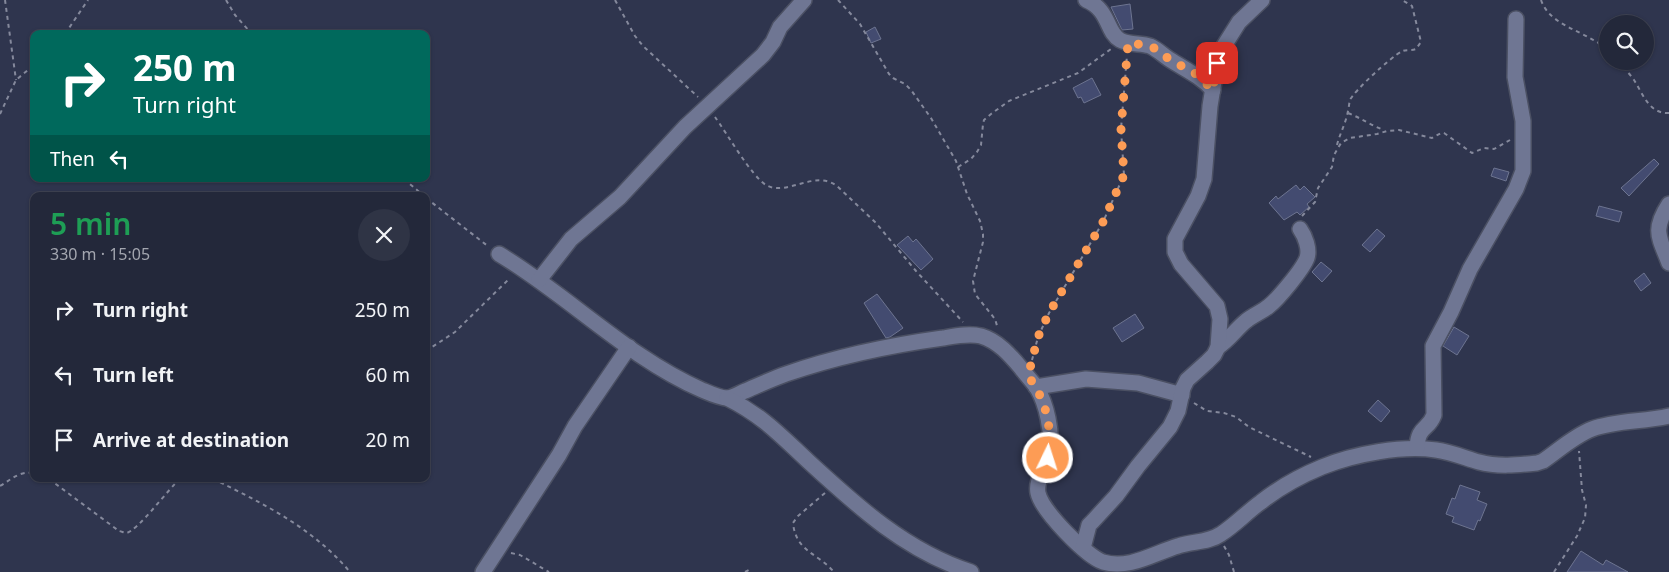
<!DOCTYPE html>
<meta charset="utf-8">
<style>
:root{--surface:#23283a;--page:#2f3445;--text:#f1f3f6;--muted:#a3a6af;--line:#404454}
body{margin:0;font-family:"Noto Sans",sans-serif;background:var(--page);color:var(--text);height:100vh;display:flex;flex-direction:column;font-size:19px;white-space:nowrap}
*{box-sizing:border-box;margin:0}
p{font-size:16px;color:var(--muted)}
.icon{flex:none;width:28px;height:28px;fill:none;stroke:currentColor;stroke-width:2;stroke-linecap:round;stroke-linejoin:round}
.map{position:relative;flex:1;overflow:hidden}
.sheet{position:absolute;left:30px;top:192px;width:400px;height:290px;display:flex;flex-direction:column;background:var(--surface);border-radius:10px;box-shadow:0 1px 4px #0004,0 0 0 1px var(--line)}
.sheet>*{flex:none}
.guide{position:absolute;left:30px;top:30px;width:400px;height:152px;border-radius:10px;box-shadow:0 1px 4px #0004,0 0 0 1px var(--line);background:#00695c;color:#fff;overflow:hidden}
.tools{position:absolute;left:1599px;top:15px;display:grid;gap:10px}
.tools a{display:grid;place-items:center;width:55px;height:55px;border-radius:50%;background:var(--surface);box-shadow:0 1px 4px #0004,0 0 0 1px var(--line);font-size:25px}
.pin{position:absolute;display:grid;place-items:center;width:42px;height:42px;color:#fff;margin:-21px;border-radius:10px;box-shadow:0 2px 8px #0006}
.me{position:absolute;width:55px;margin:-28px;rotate:4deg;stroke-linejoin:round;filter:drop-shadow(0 0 4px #0008)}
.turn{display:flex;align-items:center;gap:18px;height:105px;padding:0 20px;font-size:22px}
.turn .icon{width:65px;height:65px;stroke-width:2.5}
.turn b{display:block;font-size:35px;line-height:42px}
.then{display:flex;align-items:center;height:48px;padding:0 20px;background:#0003;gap:10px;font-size:19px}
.round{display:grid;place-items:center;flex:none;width:52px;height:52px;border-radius:26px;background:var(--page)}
.head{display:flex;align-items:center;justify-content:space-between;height:85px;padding:0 20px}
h1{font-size:30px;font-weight:600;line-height:38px;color:#1e9e55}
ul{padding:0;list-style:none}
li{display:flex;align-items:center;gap:15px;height:65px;padding:0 20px}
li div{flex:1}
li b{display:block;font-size:19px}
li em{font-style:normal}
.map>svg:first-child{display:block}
.building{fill:#434b70;stroke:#6d7490}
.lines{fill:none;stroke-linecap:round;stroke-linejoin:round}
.minor-casing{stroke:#4b5063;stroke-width:18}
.path{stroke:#85899c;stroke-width:2;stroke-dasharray:4 4;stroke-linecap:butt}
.minor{stroke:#6f7693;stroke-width:15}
.route{stroke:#fd9c55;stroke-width:9;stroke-dasharray:0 16.2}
</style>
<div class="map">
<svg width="1669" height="572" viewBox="0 0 1669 572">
<rect width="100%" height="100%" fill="#2f354e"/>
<g class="building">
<polygon points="1130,4 1133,29 1122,30 1111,7"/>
<polygon points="875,27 881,39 871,43 866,32"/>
<polygon points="1092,78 1101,95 1084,103 1081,97 1078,98 1073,88"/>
<polygon points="1654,159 1659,164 1629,196 1621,188"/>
<polygon points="1494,168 1509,172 1506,181 1491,176"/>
<polygon points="1296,185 1300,190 1304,186 1315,197 1307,204 1309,207 1300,215 1297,212 1284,220 1269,203 1276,196 1278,199"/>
<polygon points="1599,206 1622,212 1619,222 1596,216"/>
<polygon points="1377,229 1385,236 1370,252 1362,245"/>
<polygon points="908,236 913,242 916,239 933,259 921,270 897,245"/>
<polygon points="1321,262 1332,271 1322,282 1312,272"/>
<polygon points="1644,273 1651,283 1641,291 1634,281"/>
<polygon points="877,294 903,328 890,337 886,338 864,303"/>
<polygon points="1135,314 1144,328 1122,342 1113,328"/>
<polygon points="1454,327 1469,336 1457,355 1443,346"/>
<polygon points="1378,400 1390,411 1381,422 1368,411"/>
<polygon points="1460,485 1480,492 1477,500 1487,504 1480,521 1478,520 1474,530 1452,522 1454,517 1446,514 1452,498 1455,499"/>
<polygon points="1581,551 1603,565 1606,560 1628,572 1567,572"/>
</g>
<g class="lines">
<defs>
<g id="minor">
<path d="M 1086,0 C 1110,10 1106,32 1120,40 C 1129,45 1141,43 1150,46 C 1157,49 1163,55 1169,59 C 1186,70 1199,75 1213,90"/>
<path d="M 1669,204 C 1652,230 1659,237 1669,263"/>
<path d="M 499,254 C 569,296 627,357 702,390 C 709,393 720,398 727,398 C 732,398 740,393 745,391 C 759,385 772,379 786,374 C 835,357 892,345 943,338 C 955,336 969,333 981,336 C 998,341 1010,355 1021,368 C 1026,375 1032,381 1037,388 C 1047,405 1052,431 1050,450 C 1048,465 1035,479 1038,493 C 1042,511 1086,556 1103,562 C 1129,570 1154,553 1178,546 C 1192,541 1208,543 1221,534 C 1235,525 1247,512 1261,502 C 1280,487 1300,476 1322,467 C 1354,454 1402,445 1436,450 C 1451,452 1465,458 1479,462 C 1497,467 1518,465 1537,463 L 1543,461 C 1559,450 1574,436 1592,429 C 1616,420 1644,422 1669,416"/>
<polyline points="539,280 571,239 620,197 685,127 763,55 773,42 780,27 804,0"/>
<path d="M 1218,347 C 1229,340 1236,329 1246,321 C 1253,315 1262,312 1269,306 C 1278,299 1303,269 1307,258 C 1310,249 1305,236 1300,229"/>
<polyline points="1036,387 1086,379 1138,383 1182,395"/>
<path d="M 727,398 C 763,416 780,435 808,461 C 858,507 906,551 971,572"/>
<path d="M 1417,448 C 1418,425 1428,431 1434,415 L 1433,346 L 1451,312 L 1470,269 L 1516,189 L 1523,171 L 1523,121 L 1515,77 L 1516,19"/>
<polyline points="1083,548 1089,525 1093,521 1116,496 1138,466 1170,427 1178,411 1183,388 1187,380 1207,362 1214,355 1218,347 1220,319 1217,306 1181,264 1175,252 1175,239 1198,196 1204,179 1210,106 1217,63 1222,49 1239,22 1262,0"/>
<polyline points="483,572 559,455 575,426 629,347"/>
</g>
</defs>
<use href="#minor" class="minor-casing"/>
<g class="path">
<polyline points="5,0 16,80"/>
<polyline points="226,0 235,15 252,34"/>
<polyline points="615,0 635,36 643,46 698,97"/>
<polyline points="838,0 860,24 889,74 893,78 905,84 911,90 931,118 956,161 967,194 980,221 983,234 983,242 973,281 975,294 995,319 998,329"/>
<path d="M 1541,0 C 1549,23 1576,29 1595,41 C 1600,43 1604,48 1608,51"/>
<polyline points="65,34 88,0"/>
<path d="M 1618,61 C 1623,67 1629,73 1634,80 C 1643,94 1649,114 1669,113"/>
<path d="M 1348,113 C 1361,118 1372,126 1384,130"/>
<polyline points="0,114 16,80 34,65"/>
<path d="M 715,117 C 726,132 752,177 766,185 C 787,197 814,169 837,186 L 876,223 L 916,271 L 963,322"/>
<path d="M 1337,145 C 1340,133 1346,123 1348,111 C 1349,108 1349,103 1350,100 C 1353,92 1392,56 1401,52 C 1405,49 1411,51 1416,49 L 1421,42 L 1412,6 L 1402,0"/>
<polyline points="958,167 971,159 977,152 981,145 983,124 984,120 991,114 1009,101 1078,73 1111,49"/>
<polyline points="404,179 424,196"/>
<polyline points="426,198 489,247"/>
<polyline points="1302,216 1315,202 1318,188 1332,167 1334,155 1341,143 1350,138 1377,134 1387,131 1399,130 1432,138 1441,133 1444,133 1472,153 1484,148 1494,149 1510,140"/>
<polyline points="426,351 455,332 510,278"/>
<polyline points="1032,360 1038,337 1049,313 1103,222 1124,175 1121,129 1127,55"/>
<polyline points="1194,403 1207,411 1224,413 1236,417 1249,427 1311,457"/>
<path d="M 49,479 L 119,531 C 120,531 125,533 126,533 C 137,532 169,488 180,479"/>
<path d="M 213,479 C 263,503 314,529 350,572"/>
<path d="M 0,486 C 12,479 19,471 34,473"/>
<path d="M 825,493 L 798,516 L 793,523 C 796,552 818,553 834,572"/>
<polyline points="1224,546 1229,555 1234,572"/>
<polyline points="511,553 520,555 549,572"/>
<polyline points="745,572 749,570"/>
<polyline points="1554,572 1577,536 1585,518 1586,505 1582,490 1579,451"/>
</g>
<use href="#minor" class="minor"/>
</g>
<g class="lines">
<path class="route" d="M 1048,458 C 1053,429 1046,399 1028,376 L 1038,337 L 1049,313 L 1103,222 L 1124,175 L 1121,129 L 1128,43 L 1146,45 L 1154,48 L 1169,59 L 1196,74 L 1213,90 L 1217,63"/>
</g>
</svg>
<div class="tools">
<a><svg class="icon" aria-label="search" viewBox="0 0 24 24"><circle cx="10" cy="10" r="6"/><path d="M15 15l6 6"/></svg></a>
</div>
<div class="pin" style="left:1217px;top:63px;background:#d93025"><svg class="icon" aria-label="arrive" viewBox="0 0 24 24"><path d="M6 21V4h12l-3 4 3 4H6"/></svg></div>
<svg class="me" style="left:1048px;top:458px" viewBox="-20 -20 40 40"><circle r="17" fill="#fd9c55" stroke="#fff" stroke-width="3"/><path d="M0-11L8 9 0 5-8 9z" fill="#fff"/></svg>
<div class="guide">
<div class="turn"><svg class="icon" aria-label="right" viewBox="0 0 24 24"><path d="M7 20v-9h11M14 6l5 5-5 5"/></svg><div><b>250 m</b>Turn right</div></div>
<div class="then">Then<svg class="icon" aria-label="left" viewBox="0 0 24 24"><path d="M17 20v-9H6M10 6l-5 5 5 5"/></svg></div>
</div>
<section class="sheet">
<div class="head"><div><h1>5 min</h1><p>330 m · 15:05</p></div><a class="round"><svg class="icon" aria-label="close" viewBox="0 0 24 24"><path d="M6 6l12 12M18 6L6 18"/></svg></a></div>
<ul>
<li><svg class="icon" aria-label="right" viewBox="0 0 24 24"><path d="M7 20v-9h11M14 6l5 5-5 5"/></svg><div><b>Turn right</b></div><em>250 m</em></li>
<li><svg class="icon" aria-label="left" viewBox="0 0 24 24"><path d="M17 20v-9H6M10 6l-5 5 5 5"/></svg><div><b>Turn left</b></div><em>60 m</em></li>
<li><svg class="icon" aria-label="arrive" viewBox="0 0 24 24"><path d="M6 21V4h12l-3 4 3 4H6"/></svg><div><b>Arrive at destination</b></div><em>20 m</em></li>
</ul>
</section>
</div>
